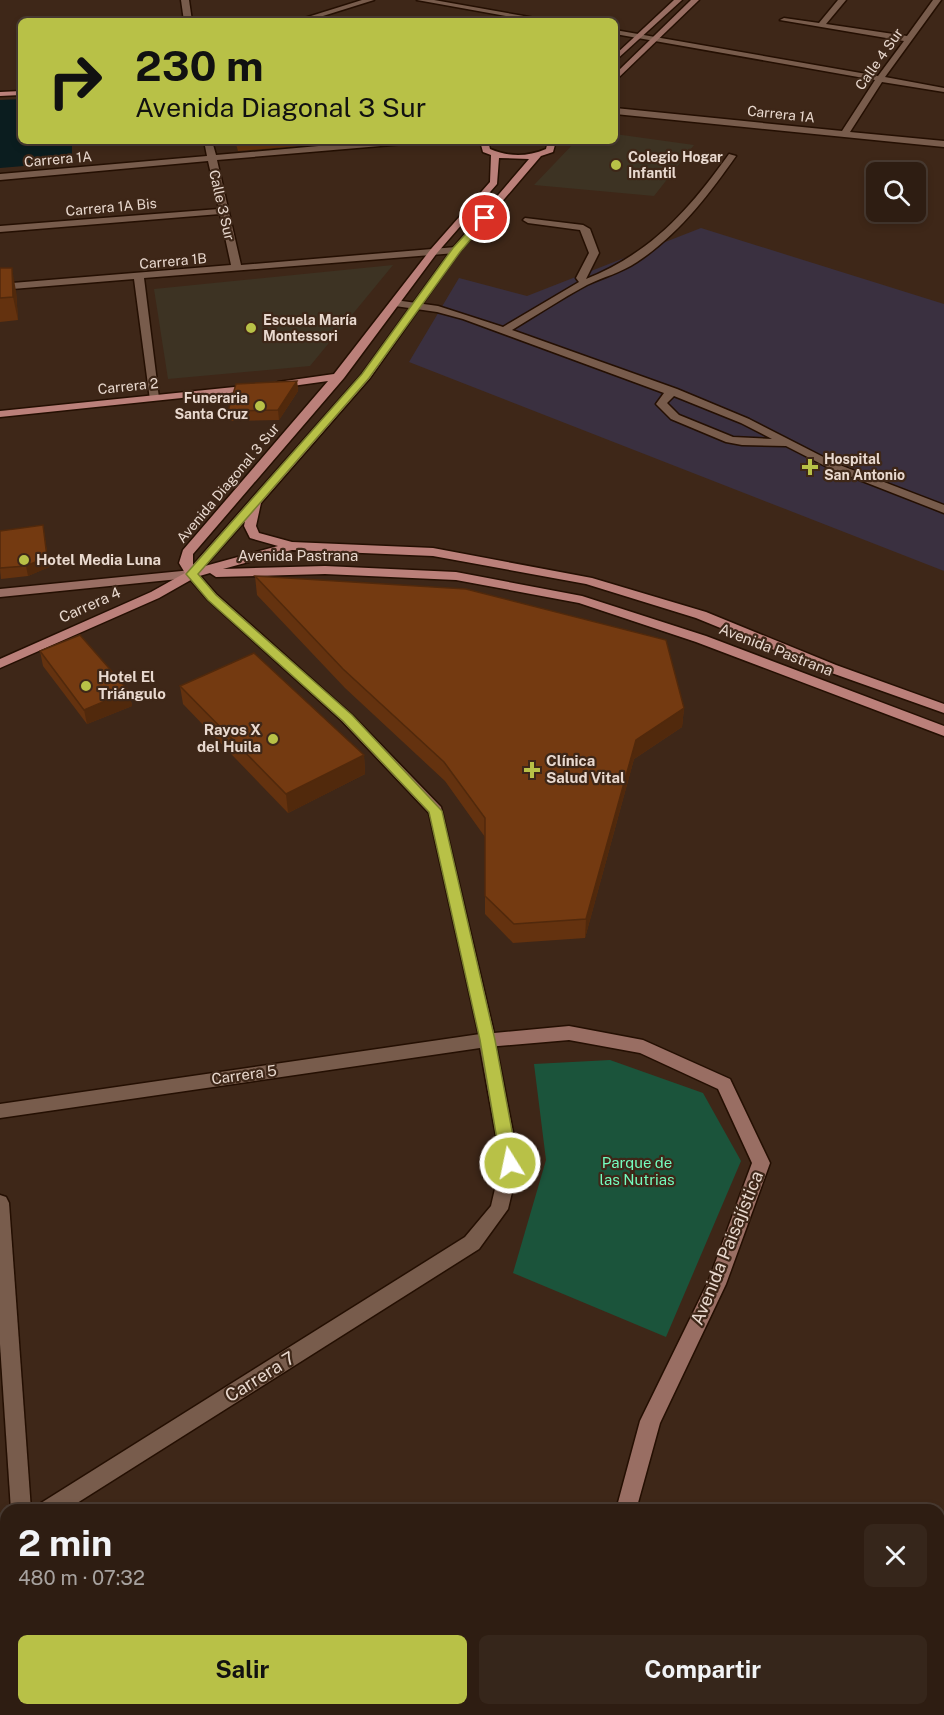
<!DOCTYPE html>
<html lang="es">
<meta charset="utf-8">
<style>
:root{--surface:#2e1d12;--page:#36261b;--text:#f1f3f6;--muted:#a7a29f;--line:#493b32;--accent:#b8c147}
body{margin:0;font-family:"Public Sans",sans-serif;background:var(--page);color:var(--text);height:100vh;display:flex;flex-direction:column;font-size:22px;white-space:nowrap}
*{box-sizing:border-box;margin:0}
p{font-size:20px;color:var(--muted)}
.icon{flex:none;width:33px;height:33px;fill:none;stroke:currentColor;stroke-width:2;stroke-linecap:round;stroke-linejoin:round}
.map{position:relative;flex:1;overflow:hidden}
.sheet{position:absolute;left:0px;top:1504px;width:945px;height:212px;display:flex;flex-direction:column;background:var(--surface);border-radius:18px 18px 0 0;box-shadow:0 3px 9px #0003,0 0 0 2px var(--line)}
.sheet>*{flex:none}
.banner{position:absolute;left:18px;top:18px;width:600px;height:126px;border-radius:9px;box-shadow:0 3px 9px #0003,0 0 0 2px var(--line);background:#b8c147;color:#111;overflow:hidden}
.fabs{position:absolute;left:866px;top:162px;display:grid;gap:12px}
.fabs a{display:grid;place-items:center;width:60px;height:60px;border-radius:9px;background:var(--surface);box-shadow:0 3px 9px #0003,0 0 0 2px var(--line);font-size:30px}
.pin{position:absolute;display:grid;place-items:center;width:51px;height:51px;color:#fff;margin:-26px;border:3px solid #fff;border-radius:50%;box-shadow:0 2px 6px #0007}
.me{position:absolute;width:66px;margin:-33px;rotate:350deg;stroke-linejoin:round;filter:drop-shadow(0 0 4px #0008)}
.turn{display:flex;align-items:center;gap:21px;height:126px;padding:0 18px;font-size:27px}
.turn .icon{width:78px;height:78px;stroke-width:2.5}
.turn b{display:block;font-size:42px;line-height:51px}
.round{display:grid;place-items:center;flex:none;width:63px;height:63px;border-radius:9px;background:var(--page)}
.head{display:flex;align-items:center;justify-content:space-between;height:102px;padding:0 18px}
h1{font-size:36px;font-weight:700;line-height:45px}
.button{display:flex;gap:12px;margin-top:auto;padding:12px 18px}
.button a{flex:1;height:69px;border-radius:9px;background:var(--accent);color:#111;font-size:24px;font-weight:700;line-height:69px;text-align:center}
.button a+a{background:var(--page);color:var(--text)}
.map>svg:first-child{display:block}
.education{fill:#3d3323}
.medical{fill:#3a3040}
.green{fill:#1b543b}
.water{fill:#0b1d1f}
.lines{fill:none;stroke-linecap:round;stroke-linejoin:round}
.river{fill:#0b1d1f;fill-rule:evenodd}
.service-casing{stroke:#240f02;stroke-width:3}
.minor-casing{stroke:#240f02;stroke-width:3}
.tertiary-casing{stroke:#240f02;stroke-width:3}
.secondary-casing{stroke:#240f02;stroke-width:3}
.primary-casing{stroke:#240f02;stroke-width:3}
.service{fill:#785c4c;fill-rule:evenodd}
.minor{fill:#785c4c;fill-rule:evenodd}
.tertiary{fill:#785c4c;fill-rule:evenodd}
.secondary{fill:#996e63;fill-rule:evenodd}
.primary{fill:#bb807a;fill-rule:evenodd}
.wall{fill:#64320f}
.shaded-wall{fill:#51290c}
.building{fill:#743a11;stroke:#51290c;stroke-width:1.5}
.route{fill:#b8c147;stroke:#787d2e;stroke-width:1.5}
.poi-dot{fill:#b8c147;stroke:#3e2718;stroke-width:2}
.labels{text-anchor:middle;stroke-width:4.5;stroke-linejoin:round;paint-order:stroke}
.far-street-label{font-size:14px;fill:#e9d9cf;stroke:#3e2718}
.far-poi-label{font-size:14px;font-weight:bold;fill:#e9d9cf;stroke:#3e2718;text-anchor:start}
.street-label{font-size:15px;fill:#e9d9cf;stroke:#3e2718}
.poi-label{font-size:15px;font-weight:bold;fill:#e9d9cf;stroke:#3e2718;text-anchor:start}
.park-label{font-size:15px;fill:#74fdbf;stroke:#3e2718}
.near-street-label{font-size:18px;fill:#e9d9cf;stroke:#3e2718}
</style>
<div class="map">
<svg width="944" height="1715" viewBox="0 0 944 1715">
<rect width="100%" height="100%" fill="#3e2718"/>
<g class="education">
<polygon points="615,134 694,145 654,196 534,185 576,141 615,141"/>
<polygon points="393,265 310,366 168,379 154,289"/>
</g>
<polygon class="medical" points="701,228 944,304 944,571 409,362 459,278 527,296"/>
<polygon class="green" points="610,1060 703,1093 741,1161 666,1337 513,1273 546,1160 534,1064"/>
<polygon class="water" points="21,99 21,141 119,141 72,145 72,162 0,168 0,100"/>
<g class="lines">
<g class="river">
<polygon points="944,1611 944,1688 939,1690 939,1613"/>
<polygon points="841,1710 919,1710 917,1715 839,1715"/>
</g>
<defs>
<path id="service" d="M 729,154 L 736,156 C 708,196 678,235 637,262 C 621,273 603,277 587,285 C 561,299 537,315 512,330 L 677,389 L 749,419 L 837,464 L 944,505 L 944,513 L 829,468 L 786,446 L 742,445 L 726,442 L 671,419 L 656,404 L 664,393 L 463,319 L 437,312 L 395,306 L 390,303 L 395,300 L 438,306 L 503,327 L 579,282 L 576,278 L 589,253 L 580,230 L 528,223 L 523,220 L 525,218 L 583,225 L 590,229 L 599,253 L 586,279 C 651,253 689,210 729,154 ZM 674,396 L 741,423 L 772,439 L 733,437 L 679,415 L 667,403 Z"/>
<g id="minor">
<polygon points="181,0 189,0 192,21 184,21"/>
<polygon points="362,0 374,0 307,21 295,21"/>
<polygon points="417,0 434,0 552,21 534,21"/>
<polygon points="838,0 846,0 826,24 907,36 933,0 941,0 885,77 944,88 944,92 882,82 850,132 944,141 944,147 615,114 615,108 842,131 875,80 615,34 615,30 878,76 904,41 780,20 784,18 819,23"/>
<polygon points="204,141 212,141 216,155 375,141 408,141 404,144 217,160 241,265 456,247 461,250 456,253 144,278 159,398 158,400 150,400 134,279 0,290 0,284 231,265 220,214 0,232 0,226 219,209 208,161 0,180 0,174 207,156"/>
<polygon points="0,1195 6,1197 9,1203 31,1510 11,1510 0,1344"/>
</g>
<g id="tertiary">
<polygon points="487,1033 493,1035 495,1040 519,1163 508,1209 479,1249 66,1510 38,1510 41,1503 465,1237 491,1206 501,1163 480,1048 0,1118 0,1104"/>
<polygon points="6,1526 6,1549 0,1552 0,1529"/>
</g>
<g id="secondary">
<polygon points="674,0 682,0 615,61 615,55"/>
<polygon points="691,0 699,0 615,81 615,74"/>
<polygon points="192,570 196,571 216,594 352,715 441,807 494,1033 569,1026 643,1040 730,1079 770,1163 726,1284 660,1423 636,1510 616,1510 640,1421 708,1282 752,1163 718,1089 640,1053 569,1040 487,1047 481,1045 429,813 342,721 208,600 189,578 0,597 0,589"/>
<polygon points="677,1710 704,1710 706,1715 679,1715"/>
</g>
<g id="primary">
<polygon points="21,91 21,95 0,96 0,92"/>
<path d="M 480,141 L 488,141 L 490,149 C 509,157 527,157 546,149 L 548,141 L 556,141 L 553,152 L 541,156 L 459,252 L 370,378 L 261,503 L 256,526 L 259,533 L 292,542 L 433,548 L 592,578 L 706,612 L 836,665 L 944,704 L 944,713 L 826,671 L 696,618 L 586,584 L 433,556 L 292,550 L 223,569 L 325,566 L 456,572 L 582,596 L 706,636 L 944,726 L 944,736 L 696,642 L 579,603 L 456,580 L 325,574 L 216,577 L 210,573 L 196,577 L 159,598 L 0,668 L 0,659 L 151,592 L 185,573 L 179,563 L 183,550 L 328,381 L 278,388 L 273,385 L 278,382 L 334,374 L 431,249 L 490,182 L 491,155 L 483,152 ZM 499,158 L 529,159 L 453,248 L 362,374 L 193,565 L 193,554 L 344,378 L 437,253 L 497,184 ZM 245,521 L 244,526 L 250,538 L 278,546 L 205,566 Z"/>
<polygon points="254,385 259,388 258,390 0,417 0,411"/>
</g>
</defs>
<use href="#service" class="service-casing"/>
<use href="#minor" class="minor-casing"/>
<use href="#tertiary" class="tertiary-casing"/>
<use href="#secondary" class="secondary-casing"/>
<use href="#primary" class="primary-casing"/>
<use href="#service" class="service"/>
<use href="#minor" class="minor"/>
<use href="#tertiary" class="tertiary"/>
<use href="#secondary" class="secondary"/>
<use href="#primary" class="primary"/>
</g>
<g class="wall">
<polygon points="235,141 358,141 238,151"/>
<polygon points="0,268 16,291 18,320 0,322"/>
<polygon points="297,381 298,391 279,420 229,421 228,411"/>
<polygon points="43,525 49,567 28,576 1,579 0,569"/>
<polygon points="255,576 684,708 682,727 634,759 585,938 513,943 485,914 485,837 445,781 345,688 257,595"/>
<polygon points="40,651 129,691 132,706 87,724 43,666"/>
<polygon points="180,686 364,755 365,774 288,813 183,704"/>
</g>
<g class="shaded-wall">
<polygon points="12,268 16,291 18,320 13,297"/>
<polygon points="297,381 298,391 279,420 278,410"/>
<polygon points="43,525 49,567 28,576 26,566"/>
<polygon points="129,691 132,706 87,724 84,710"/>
<polygon points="684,708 682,727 634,759 585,938 586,919 636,740"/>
<polygon points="364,755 365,774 288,813 286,794"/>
</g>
<g class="building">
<polygon points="0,268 12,268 13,297 0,298"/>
<polygon points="297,381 278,410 228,411 236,384"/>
<polygon points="43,525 47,557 26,566 0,568 0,531"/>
<polygon points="255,576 466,589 666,640 684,708 636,740 586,919 514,924 485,896 485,818 444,762 343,669"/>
<polygon points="80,635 129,691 84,710 40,651"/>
<polygon points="254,653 364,755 286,794 180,686"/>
</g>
<polygon class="route" points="482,216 489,218 460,252 369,378 198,574 216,595 352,715 442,811 495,1040 518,1163 515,1167 510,1170 504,1167 501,1163 480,1040 429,812 343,721 208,600 186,574 362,374 453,248"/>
<g class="poi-dot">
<circle cx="616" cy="165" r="6"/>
<circle cx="251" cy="328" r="6"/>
<circle cx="260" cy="406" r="6"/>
<path d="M807 458h6v6h6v6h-6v6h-6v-6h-6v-6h6z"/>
<circle cx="24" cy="560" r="6"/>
<circle cx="86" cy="686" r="6"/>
<circle cx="273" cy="739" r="6"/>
<path d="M529 761h6v6h6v6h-6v6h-6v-6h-6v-6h6z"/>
</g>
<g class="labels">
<g class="far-street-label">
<text transform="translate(879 59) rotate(-55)" y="5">Calle 4 Sur</text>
<text transform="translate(781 114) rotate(6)" y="5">Carrera 1A</text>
<text transform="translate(58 159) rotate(-5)" y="5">Carrera 1A</text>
<text transform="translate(222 205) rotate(77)" y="5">Calle 3 Sur</text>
<text transform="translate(111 207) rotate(-5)" y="5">Carrera 1A Bis</text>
<text transform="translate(173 261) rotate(-5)" y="5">Carrera 1B</text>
<text transform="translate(128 386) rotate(-6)" y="5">Carrera 2</text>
<text transform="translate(228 483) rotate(-50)" y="5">Avenida Diagonal 3 Sur</text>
</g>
<g class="far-poi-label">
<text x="628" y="162">Colegio Hogar<tspan x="628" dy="16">Infantil</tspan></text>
<text x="263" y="325">Escuela María<tspan x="263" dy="16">Montessori</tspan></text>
<text x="248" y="403" text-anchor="end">Funeraria<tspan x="248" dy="16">Santa Cruz</tspan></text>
<text x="824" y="464">Hospital<tspan x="824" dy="16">San Antonio</tspan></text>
</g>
<g class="street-label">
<text x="298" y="561">Avenida Pastrana</text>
<text transform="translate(90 605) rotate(-24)" y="5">Carrera 4</text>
<text transform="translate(776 650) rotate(21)" y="5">Avenida Pastrana</text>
<text transform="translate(244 1075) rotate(-8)" y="5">Carrera 5</text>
</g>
<g class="poi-label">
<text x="36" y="565">Hotel Media Luna</text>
<text x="98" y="682">Hotel El<tspan x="98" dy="17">Triángulo</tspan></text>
<text x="261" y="735" text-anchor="end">Rayos X<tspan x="261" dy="17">del Huila</tspan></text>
<text x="546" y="766">Clínica<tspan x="546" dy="17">Salud Vital</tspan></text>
</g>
<g class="park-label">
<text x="637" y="1168">Parque de<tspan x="637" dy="17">las Nutrias</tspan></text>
</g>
<g class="near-street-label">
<text transform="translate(727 1248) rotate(-68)" y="6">Avenida Paisajística</text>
<text transform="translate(260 1377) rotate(-32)" y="6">Carrera 7</text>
</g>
</g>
</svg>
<div class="fabs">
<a><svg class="icon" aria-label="search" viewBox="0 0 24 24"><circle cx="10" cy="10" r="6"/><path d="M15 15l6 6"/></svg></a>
</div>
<div class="pin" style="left:485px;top:218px;background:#d93025"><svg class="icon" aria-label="arrive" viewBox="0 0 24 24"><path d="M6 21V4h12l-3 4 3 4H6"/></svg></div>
<svg class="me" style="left:510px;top:1163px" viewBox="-20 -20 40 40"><circle r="17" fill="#b8c147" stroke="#fff" stroke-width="3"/><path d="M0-11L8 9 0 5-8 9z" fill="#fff"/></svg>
<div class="banner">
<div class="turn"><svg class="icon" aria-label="right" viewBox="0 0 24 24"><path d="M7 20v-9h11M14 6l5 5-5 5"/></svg><div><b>230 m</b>Avenida Diagonal 3 Sur</div></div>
</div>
<section class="sheet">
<div class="head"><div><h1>2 min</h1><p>480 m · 07:32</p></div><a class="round"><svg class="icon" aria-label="close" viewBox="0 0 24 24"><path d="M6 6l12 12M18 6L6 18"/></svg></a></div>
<div class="button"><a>Salir</a><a>Compartir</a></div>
</section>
</div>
